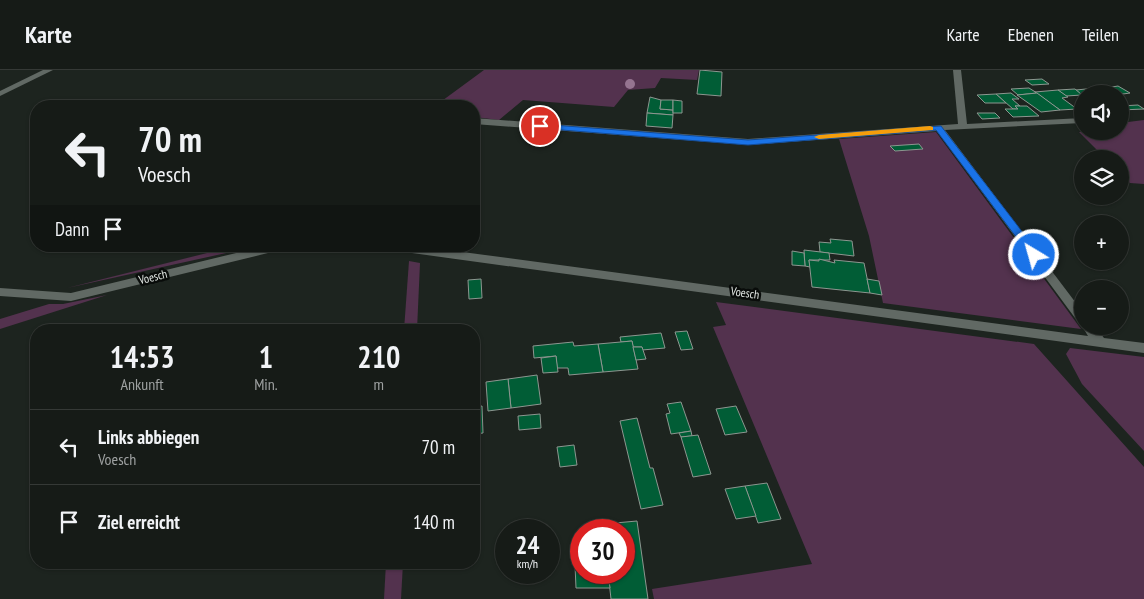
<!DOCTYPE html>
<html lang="de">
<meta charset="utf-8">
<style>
:root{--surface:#161b17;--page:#1f2420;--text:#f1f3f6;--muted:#9ea1a1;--line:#353936}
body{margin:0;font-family:"PT Sans Narrow",sans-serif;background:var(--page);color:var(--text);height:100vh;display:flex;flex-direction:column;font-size:19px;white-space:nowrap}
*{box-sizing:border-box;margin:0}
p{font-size:16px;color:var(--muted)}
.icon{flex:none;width:28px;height:28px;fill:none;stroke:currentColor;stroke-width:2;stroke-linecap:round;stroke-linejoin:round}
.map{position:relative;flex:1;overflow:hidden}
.panel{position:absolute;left:30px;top:254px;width:450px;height:245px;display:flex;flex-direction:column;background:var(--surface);border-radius:20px;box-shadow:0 1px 4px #0004,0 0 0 1px var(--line)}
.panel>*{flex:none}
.guide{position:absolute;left:30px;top:30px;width:450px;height:152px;border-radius:20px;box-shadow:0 1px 4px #0004,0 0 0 1px var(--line);background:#161b17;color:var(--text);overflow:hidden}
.buttons{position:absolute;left:1074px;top:15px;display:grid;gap:10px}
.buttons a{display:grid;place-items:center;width:55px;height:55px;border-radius:50%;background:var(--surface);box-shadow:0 1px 4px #0004,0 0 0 1px var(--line);font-size:25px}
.speed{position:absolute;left:495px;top:449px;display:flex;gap:10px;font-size:25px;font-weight:700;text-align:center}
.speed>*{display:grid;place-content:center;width:65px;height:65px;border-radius:50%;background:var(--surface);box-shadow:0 1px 4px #0004,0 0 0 1px var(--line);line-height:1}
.speed small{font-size:12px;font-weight:400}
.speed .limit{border:8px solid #d22;background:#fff;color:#111}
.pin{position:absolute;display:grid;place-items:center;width:42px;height:42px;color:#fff;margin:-21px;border:2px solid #fff;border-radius:50%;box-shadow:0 1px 5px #0007}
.me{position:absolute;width:55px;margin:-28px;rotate:323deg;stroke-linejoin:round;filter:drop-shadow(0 0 4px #0008)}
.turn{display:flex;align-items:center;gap:18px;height:105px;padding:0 25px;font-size:22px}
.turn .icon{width:65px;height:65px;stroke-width:2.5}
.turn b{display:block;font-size:35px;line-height:42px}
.then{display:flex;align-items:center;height:48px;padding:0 25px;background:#0003;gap:10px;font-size:19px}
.eta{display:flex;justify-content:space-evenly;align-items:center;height:85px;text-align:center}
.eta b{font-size:30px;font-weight:600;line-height:35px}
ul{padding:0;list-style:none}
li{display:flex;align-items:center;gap:15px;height:75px;padding:0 25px;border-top:1px solid var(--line)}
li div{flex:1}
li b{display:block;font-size:19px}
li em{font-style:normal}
header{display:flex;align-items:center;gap:30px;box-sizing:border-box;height:70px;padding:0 25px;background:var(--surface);border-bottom:1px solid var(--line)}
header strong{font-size:24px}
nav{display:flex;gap:28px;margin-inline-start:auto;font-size:18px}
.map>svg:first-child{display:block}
.green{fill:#53324e}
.building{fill:#015d36;stroke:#8d9690}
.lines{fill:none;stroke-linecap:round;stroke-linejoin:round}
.minor{fill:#616964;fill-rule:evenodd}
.tree{fill:#957490}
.route{fill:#1a73e8;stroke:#114b97}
.slow{fill:#f59e0b}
.labels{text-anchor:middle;stroke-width:5;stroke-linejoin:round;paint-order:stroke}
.street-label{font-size:12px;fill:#e3e8e5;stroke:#090c0a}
</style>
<header>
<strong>Karte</strong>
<nav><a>Karte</a><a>Ebenen</a><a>Teilen</a></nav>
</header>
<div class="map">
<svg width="1144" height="529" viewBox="0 0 1144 529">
<rect width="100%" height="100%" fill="#1d241f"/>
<g class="green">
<polygon points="484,0 699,0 697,10 661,8 655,18 628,20 614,37 523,30 499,50 474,47 474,36 435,36"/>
<polygon points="1144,50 1144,114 1130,113 1120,103 1120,89 1106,89 1079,62 1120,61 1120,53"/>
<polygon points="936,62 1081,259 883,233 869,166 839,69"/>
<polygon points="235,176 258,176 67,218"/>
<polygon points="409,191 420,193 417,260 404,260"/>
<polygon points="107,225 0,259 0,249 49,234 63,234"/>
<polygon points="716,232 1034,274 1144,397 1144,529 654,529 652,519 812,494 713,257 726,255"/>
<polygon points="1070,278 1144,287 1144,381 1082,314 1066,284"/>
<polygon points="386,493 403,493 401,529 384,529"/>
</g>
<g class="building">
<polygon points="700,0 722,2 721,26 697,24"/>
<polygon points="1042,9 1049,14 1032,15 1025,10"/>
<polygon points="1118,16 1130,23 1123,24 1112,17"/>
<polygon points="1029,18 1037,23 1018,25 1011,19"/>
<polygon points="1096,18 1104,24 1082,25 1076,20"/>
<polygon points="1075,19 1082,25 1066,26 1058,20"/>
<polygon points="1058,20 1068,27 1062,28 1077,39 1060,40 1035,22"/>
<polygon points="1011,23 1019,29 1012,29 1020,36 1015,36 1018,39 1013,39 996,24"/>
<polygon points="1037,23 1060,40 1041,42 1017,25"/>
<polygon points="996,24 1006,33 985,33 977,25"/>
<polygon points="650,27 661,30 660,39 673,40 673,45 647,43"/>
<polygon points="661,30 673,30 673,40 660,39"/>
<polygon points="673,30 682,31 682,43 673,43"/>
<polygon points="1138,35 1144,39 1120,40 1120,36"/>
<polygon points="1015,36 1027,36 1039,46 1013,47 1005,39 1018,39"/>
<polygon points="647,43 673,45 672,58 646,56"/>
<polygon points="977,43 995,43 1000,48 982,49"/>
<polygon points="919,74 923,79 895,81 890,76"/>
<polygon points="830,169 852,171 854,186 820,182 819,172 831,173"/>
<polygon points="804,180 829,183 830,190 809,190 810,197 805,196"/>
<polygon points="792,181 804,183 805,196 792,195"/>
<polygon points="819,189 835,193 834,190 864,193 870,223 812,217 809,190 819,191"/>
<polygon points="481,209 482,228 469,229 468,210"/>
<polygon points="867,209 879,211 882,225 870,223"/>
<polygon points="687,261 693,279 681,280 675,262"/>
<polygon points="661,263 665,278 642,280 642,277 633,277 632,271 621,272 620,267"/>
<polygon points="632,271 638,299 603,302 598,274"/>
<polygon points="573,272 574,276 598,274 603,302 569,305 568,298 557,298 556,286 534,288 533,276"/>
<polygon points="633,277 642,277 646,289 636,290"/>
<polygon points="556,286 558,302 543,303 541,288"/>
<polygon points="537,305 541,334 511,338 508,309"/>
<polygon points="508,309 511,338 488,341 486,312"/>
<polygon points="681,332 691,361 671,364 666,344 670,343 667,334"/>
<polygon points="482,336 483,363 474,364 474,337"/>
<polygon points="736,336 747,362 725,365 716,339"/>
<polygon points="540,344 541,358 519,360 518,346"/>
<polygon points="637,348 650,398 653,398 663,435 641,439 620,351"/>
<polygon points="691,361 692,366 681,367 679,363"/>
<polygon points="698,365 711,404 693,407 681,367"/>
<polygon points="574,375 577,395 560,397 557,377"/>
<polygon points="767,413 781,449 758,453 745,416"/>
<polygon points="745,416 756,446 736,449 725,419"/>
<polygon points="637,451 648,529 611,529 608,502 624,502 624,460 616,460 615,453"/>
<polygon points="575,495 581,495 581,502 608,502 610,518 576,518"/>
</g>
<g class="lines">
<g class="minor">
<polygon points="43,0 53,0 0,26 0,21"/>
<polygon points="953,0 961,0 967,54 1082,48 1082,53 945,60 1082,241 1082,253 1078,252 937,61 748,75 474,54 474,48 748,69 958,54"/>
<polygon points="265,176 311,176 306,180 268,183 71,231 0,226 0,218 71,223"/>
<polygon points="385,176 418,176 1088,266 1082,256 1082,255 1095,256 1104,268 1144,273 1144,283 390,180"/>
</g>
</g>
<circle class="tree" cx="630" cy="14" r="5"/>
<polygon class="route" points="540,54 748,70 941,56 1040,185 1038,187 1031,187 936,60 748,75 537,58 536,56"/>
<polygon class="slow" points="930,56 933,57 933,60 819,69 814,67 819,65"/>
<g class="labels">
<g class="street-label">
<text transform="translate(153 207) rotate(-14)" y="4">Voesch</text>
<text transform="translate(745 223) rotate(8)" y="4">Voesch</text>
</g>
</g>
</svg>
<div class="buttons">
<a><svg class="icon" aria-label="sound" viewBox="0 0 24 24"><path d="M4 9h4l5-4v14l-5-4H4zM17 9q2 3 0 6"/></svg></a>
<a><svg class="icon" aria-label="layers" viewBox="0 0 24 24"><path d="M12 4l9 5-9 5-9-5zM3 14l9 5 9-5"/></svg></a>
<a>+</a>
<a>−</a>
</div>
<div class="speed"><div>24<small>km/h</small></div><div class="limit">30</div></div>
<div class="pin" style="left:540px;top:56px;background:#d93025"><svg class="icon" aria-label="arrive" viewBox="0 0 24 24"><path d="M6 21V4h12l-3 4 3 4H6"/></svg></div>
<svg class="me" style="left:1034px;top:185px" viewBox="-20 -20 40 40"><circle r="17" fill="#1a73e8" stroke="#fff" stroke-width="3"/><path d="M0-11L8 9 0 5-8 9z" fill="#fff"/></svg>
<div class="guide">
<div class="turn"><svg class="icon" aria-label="left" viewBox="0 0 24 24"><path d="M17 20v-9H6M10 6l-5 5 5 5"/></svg><div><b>70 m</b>Voesch</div></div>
<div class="then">Dann<svg class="icon" aria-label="arrive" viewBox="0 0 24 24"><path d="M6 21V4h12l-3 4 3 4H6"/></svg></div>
</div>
<section class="panel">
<div class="eta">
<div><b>14:53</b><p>Ankunft</p></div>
<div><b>1</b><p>Min.</p></div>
<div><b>210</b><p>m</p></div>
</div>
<ul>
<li><svg class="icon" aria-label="left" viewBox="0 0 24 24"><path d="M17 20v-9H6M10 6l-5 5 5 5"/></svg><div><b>Links abbiegen</b><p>Voesch</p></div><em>70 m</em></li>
<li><svg class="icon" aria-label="arrive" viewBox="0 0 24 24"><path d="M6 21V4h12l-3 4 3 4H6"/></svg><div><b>Ziel erreicht</b></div><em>140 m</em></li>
</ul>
</section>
</div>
